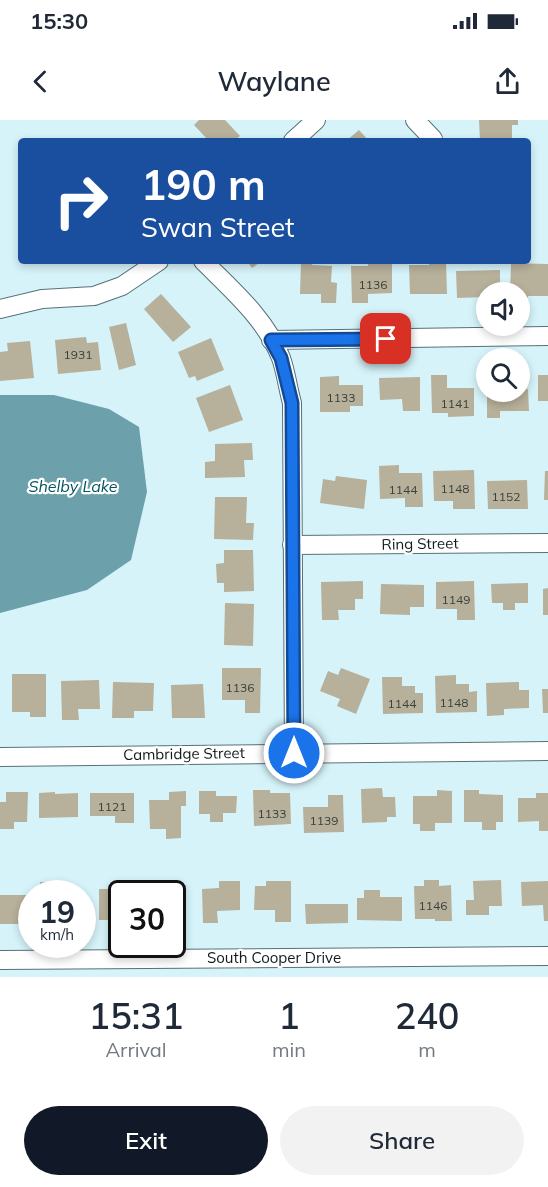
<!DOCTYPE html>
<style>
:root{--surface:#fff;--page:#f2f2f3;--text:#1f2937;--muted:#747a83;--accent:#111827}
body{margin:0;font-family:Mulish,sans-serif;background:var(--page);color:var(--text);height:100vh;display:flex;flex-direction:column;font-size:22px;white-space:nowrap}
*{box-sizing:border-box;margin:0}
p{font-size:20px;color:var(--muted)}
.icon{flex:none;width:33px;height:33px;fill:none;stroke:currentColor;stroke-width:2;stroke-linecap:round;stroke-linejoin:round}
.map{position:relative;height:857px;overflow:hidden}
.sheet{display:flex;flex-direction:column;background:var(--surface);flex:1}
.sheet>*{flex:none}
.top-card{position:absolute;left:18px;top:18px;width:513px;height:126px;border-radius:6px;box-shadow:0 3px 9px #0003;background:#1a4fa0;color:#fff;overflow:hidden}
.controls{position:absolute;left:476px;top:162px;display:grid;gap:12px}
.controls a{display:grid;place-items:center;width:54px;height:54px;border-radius:50%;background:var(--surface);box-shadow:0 3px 9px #0003;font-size:30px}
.speed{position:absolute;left:18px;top:760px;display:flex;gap:12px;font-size:30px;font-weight:700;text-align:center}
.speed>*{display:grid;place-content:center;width:78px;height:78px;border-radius:50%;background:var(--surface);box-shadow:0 3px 9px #0003;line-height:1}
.speed small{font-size:15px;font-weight:400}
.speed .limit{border:3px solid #111;border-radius:9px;background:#fff;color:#111}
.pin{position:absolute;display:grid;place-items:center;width:51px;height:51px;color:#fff;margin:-26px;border-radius:12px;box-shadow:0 3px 9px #0006}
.me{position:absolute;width:66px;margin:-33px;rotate:0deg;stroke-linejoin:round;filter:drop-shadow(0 0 4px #0008)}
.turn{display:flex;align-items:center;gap:21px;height:126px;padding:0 24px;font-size:27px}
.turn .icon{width:78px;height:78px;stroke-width:2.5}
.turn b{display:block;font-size:42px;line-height:51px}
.eta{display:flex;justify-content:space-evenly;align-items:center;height:102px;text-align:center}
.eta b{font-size:36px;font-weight:600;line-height:42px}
.primary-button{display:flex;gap:12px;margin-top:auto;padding:12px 24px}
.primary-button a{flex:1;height:69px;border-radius:36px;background:var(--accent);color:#fff;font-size:24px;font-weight:600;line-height:69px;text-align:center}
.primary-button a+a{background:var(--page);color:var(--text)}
.status{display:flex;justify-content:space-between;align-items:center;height:42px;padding:0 30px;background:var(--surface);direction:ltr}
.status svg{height:16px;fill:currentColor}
header{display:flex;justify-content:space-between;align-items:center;height:78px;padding:0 24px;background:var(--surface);font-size:27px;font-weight:600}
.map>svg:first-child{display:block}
.water{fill:#6ca0ab}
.building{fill:#b7b09a}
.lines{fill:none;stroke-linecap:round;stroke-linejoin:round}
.minor-casing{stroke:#577177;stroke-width:20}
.minor{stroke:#fff;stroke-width:18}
.route-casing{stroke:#114b97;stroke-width:15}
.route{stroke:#1a73e8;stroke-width:10}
.labels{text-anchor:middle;stroke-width:4.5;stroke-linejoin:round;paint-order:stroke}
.number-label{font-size:12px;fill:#3a403c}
.street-label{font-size:15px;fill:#111b1d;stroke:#fff}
.water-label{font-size:16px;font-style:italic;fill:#065461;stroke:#fff}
</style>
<div class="status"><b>15:30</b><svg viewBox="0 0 49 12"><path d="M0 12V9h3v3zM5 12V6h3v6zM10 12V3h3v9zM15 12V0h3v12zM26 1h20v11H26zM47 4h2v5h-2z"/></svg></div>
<header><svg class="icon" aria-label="back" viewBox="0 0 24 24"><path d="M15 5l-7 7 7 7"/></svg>Waylane<svg class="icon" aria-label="share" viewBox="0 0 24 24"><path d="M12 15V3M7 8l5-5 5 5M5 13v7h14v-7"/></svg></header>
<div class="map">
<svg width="548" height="857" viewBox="0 0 548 857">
<rect width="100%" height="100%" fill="#d6f3fa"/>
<polygon class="water" points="0,275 54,275 109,289 139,307 147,372 131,440 87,470 0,493"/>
<g class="building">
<polygon points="199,0 225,0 240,16 234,21 209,21 194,5"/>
<polygon points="479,0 518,0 518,5 512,5 512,21 480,21"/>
<polygon points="359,10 369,21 346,21"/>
<polygon points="247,141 262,141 252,148"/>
<polygon points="301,141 313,141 312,145 332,146 331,162 337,163 336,183 321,183 321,174 300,174"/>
<polygon points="368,141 392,141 392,173 368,174 368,183 352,183 351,146 368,146"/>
<polygon points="429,141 446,141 447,174 410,174 409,145 429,145"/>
<polygon points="511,143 548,144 548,176 528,176 527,182 519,182 519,172 510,172"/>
<polygon points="500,150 500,172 486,172 486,177 457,178 456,151"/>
<polygon points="161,174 191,207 173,222 144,189"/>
<polygon points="126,203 136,245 119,250 109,207"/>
<polygon points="86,217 87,223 98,222 101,250 58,254 55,220"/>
<polygon points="211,218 224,250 197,261 195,256 189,258 178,232"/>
<polygon points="30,221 34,258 0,261 0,232 8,231 7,223"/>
<polygon points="431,255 447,255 447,268 474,268 474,296 448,297 448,293 432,293"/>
<rect x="538" y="255" width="10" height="26"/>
<polygon points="339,256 339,265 363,265 363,286 350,286 350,292 320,292 320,257"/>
<polygon points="420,257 420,291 403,291 402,279 380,280 379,258"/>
<polygon points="230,265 243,300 209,312 196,278"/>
<polygon points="528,269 529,291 500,291 500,298 487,298 487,272 519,272 519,270"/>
<polygon points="252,323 253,340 244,340 245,357 205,358 205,342 215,341 215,324"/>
<polygon points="399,345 399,353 422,353 423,387 405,387 405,378 380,379 379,346"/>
<polygon points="474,350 475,389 453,389 453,381 434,381 433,351"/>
<polygon points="545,351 548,351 548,380 544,380"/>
<polygon points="336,356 367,360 364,389 320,383 323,359 335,361"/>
<polygon points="527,360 528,389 488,389 487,361"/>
<polygon points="215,377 247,377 246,403 254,403 253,420 214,419"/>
<polygon points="224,430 253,430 254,471 224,472 224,463 217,463 216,444 224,443"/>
<polygon points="363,461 363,479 355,479 355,490 338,490 339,500 322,500 321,462"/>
<polygon points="474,461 475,500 457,500 457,489 436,489 436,462"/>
<polygon points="528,463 528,483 515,483 515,490 503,490 503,483 492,483 491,464"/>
<polygon points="381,464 424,465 424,487 410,487 410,495 380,494"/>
<polygon points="548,468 548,495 543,495 543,469"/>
<polygon points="225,483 254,484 253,526 224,525"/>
<polygon points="222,548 261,548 260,593 245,593 245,580 222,580"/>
<polygon points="341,548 370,559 356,594 337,586 340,579 320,571 328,551 338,555"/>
<polygon points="12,554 46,554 46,597 30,597 30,592 12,592"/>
<polygon points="456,555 456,564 469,564 469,572 477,571 477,592 436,593 435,556"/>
<polygon points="382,557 402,557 402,566 415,566 415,573 423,573 423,593 383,594"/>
<polygon points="99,560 100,589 78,589 79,600 62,600 61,561"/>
<polygon points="113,562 154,563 153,591 134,591 134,598 112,598"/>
<polygon points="519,562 519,570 529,570 529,588 504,589 504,595 487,596 486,563"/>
<polygon points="203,564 205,598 172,598 171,565"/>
<polygon points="542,569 548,569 548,593 543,593"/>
<polygon points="382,668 383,677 395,677 396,697 387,697 387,702 362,703 361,669"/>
<polygon points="253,670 270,670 270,673 290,673 291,704 254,706"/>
<polygon points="437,670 452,671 452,703 435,703 435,711 420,711 420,704 413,704 413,676 437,676"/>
<polygon points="464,670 479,670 479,674 503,675 503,702 496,702 496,710 482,710 482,702 464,702"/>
<polygon points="186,671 186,686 181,686 181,718 166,719 166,709 150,709 149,680 169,680 169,672"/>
<polygon points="199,671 216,671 216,676 237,676 236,693 223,693 223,702 210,702 210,694 199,694"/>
<polygon points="6,672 28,672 27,702 14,702 14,709 0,709 0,682 6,682"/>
<polygon points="55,672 55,674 78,673 78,697 39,698 39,673"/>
<polygon points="90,673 134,673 134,703 115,703 115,696 90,696"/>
<polygon points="536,673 548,673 548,711 539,711 539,701 518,702 518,678 536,678"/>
<polygon points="328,675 343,675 344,712 304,713 303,687 328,687"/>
<polygon points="424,760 439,760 439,766 451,765 452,801 435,801 435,799 415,799 414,766 424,766"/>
<polygon points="501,760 502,786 489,786 489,795 466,795 466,780 474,780 473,761"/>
<polygon points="219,761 240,761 240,790 217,791 218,803 203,803 202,769 219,768"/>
<polygon points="266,761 291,761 291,802 275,802 275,790 254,790 255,766 266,766"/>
<polygon points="548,761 548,801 544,801 543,785 522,786 521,762"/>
<polygon points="40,762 66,762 66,770 79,769 79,774 40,774"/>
<polygon points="99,769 132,769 133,774 122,774 122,800 99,800"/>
<polygon points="364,770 380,770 380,777 402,777 402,801 357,800 357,778 364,778"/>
<rect x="0" y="775" width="26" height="29"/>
<polygon points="172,780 185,780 184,804 172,804"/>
<polygon points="305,784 348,784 348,803 306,804"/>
</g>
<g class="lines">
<defs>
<g id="minor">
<polyline points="415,0 433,19"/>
<polyline points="293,21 316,0"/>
<path d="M 203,141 C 232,170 266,199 281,238 C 286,252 288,269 292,283 L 294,633"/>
<polyline points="0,189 42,179 94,176 122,166 159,141"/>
<polyline points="271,220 548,216"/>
<polyline points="292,425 548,423"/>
<polyline points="0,637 548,631"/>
<polyline points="0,840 548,836"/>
</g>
</defs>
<use href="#minor" class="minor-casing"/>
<use href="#minor" class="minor"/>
</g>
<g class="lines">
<defs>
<polyline id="route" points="294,633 292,283 281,238 271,220 386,219"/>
</defs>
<use href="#route" class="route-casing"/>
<use href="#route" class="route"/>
</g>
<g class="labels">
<g class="number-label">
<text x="373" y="169">1136</text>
<text x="78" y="239">1931</text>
<text x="341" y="282">1133</text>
<text x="455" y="288">1141</text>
<text x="455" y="373">1148</text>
<text x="403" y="374">1144</text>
<text x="506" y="381">1152</text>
<text x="456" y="484">1149</text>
<text x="240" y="572">1136</text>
<text x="454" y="587">1148</text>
<text x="402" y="588">1144</text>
<text x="112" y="691">1121</text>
<text x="272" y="698">1133</text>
<text x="324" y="705">1139</text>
<text x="433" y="790">1146</text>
</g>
<g class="street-label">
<text transform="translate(420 424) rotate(-1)" y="5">Ring Street</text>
<text transform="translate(184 634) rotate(-1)" y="5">Cambridge Street</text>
<text x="274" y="843">South Cooper Drive</text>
</g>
<g class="water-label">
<text x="73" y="372">Shelby Lake</text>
</g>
</g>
</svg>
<div class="controls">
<a><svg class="icon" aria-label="sound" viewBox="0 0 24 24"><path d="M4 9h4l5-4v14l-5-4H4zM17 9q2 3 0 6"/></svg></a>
<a><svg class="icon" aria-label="search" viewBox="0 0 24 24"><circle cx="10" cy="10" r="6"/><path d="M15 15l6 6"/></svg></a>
</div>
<div class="speed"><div>19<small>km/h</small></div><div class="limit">30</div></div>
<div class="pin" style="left:386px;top:219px;background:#d93025"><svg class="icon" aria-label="arrive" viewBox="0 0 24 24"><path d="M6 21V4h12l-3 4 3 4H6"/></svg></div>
<svg class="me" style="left:294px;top:633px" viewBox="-20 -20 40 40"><circle r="17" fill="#1a73e8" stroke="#fff" stroke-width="3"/><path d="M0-11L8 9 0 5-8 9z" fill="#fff"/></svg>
<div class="top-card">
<div class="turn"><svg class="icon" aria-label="right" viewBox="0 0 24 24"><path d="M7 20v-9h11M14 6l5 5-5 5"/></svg><div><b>190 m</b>Swan Street</div></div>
</div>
</div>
<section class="sheet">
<div class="eta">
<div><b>15:31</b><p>Arrival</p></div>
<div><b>1</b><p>min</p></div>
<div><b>240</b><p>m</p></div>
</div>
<div class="primary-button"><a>Exit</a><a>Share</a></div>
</section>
